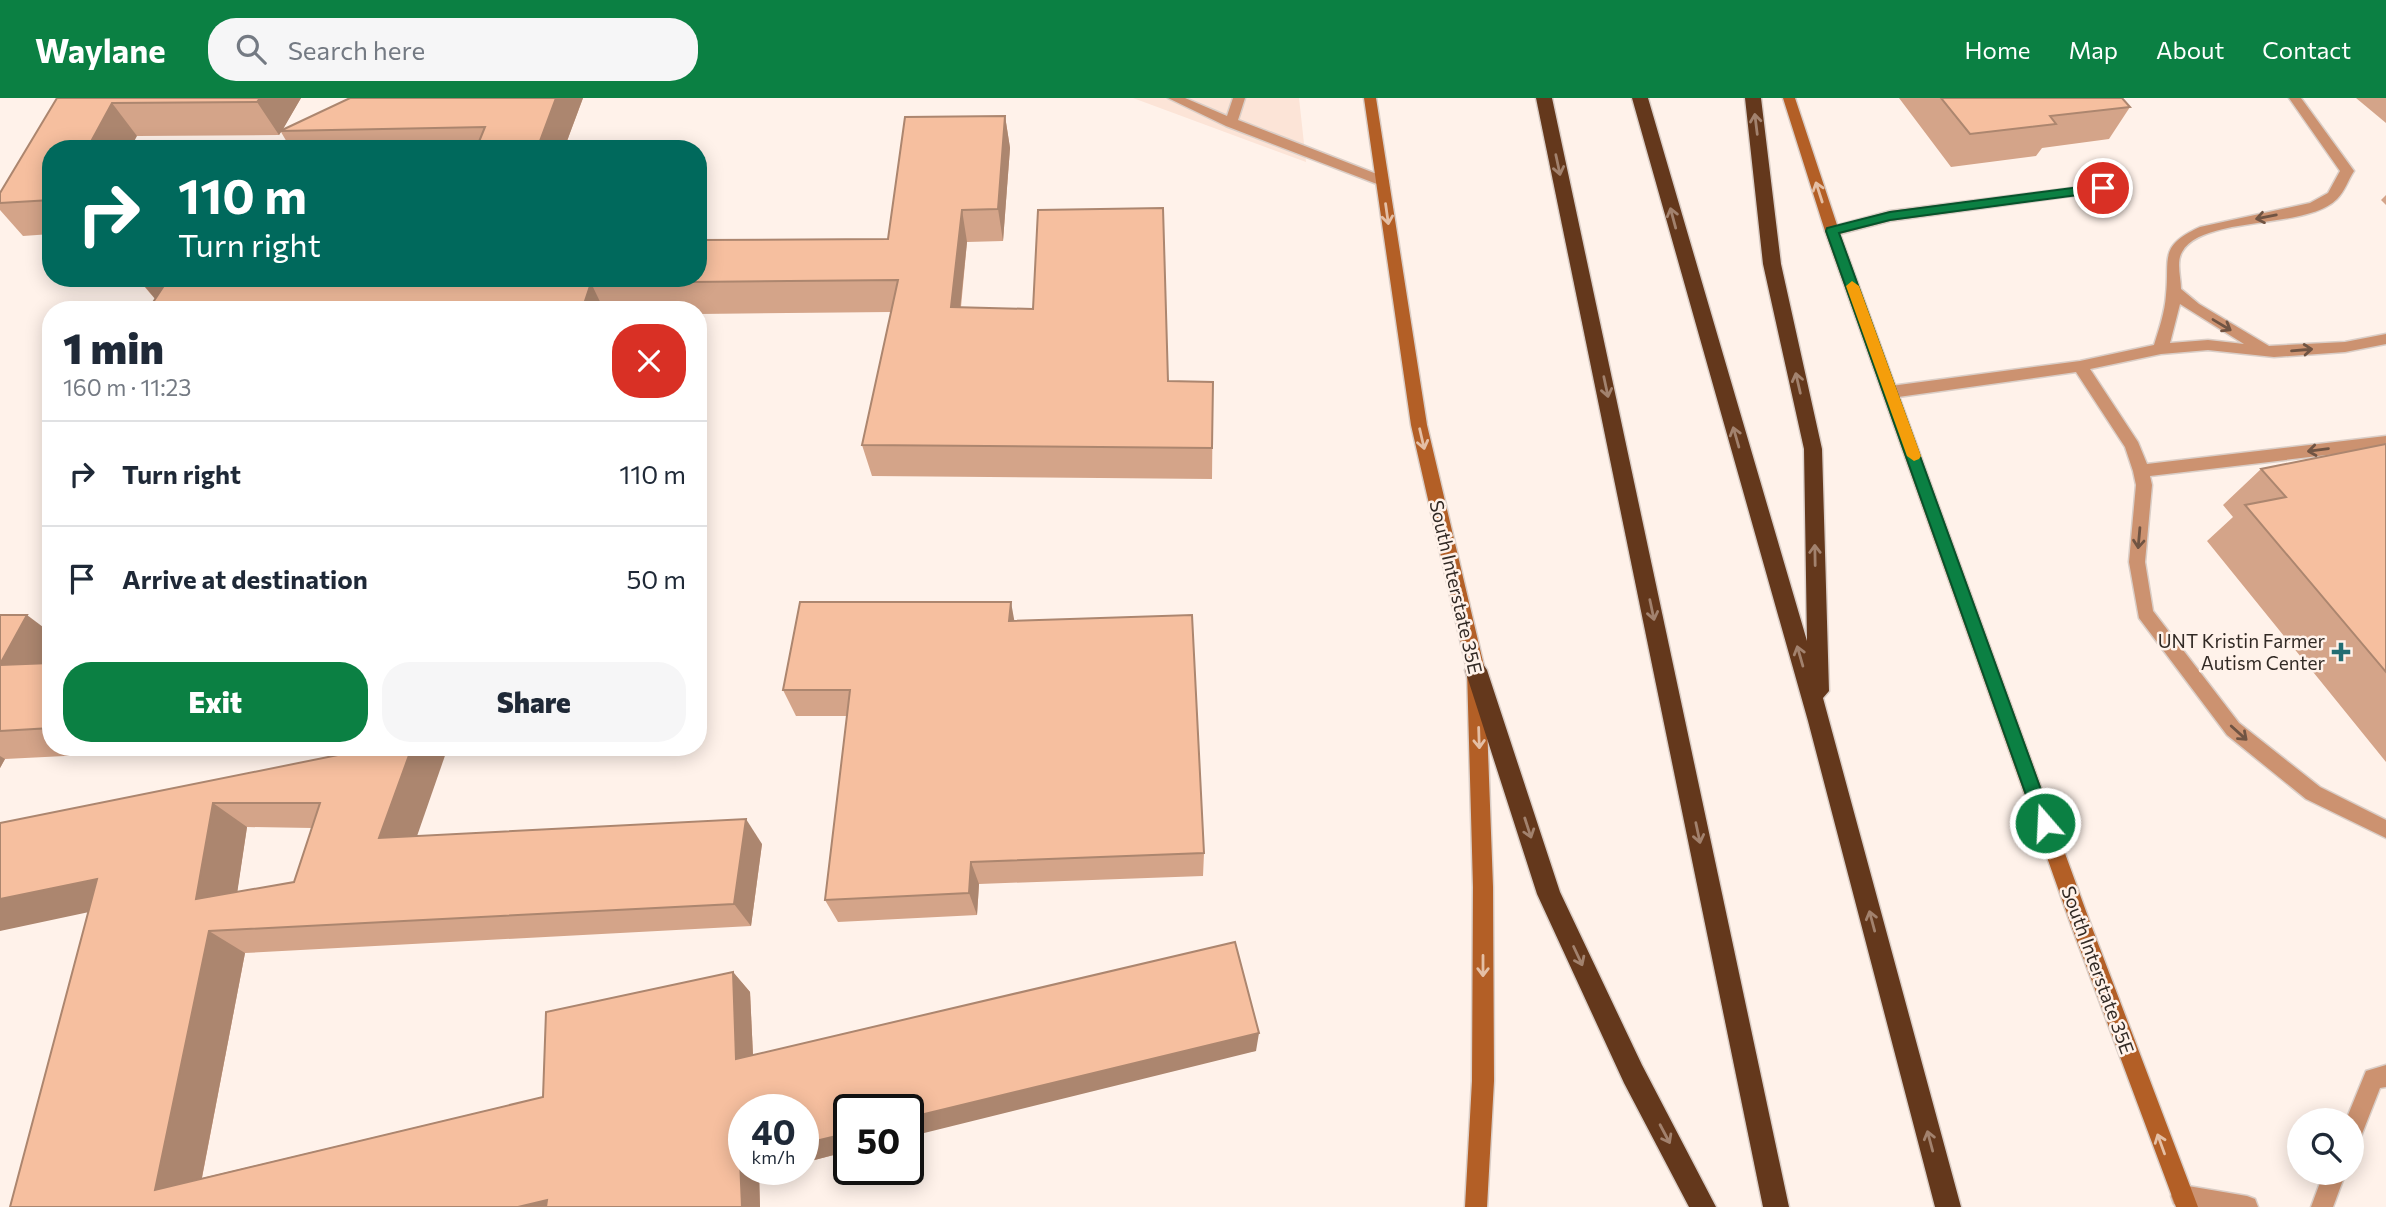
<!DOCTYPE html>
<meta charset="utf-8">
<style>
:root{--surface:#fff;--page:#f6f6f7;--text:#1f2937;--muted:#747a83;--line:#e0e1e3;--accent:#0b8043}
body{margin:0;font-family:Commissioner,sans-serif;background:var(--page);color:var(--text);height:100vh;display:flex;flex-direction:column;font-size:26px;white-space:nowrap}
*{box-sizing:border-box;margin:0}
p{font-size:23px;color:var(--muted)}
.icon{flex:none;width:38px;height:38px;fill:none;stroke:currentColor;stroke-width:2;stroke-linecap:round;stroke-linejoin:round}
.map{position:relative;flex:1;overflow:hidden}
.panel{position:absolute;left:42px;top:203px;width:665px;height:455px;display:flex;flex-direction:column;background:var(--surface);border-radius:28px;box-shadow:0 4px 18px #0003}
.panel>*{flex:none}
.hud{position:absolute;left:42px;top:42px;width:665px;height:147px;border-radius:28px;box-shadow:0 4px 18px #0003;background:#00695c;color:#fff;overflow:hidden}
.fabs{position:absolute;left:2287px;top:1010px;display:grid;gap:14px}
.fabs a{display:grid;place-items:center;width:77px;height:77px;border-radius:50%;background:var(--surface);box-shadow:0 4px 18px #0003;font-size:35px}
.speed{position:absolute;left:728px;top:996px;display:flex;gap:14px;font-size:35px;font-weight:700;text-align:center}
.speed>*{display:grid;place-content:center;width:91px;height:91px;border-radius:50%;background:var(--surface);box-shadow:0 4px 18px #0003;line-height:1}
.speed small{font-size:18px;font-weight:400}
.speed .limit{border:4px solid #111;border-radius:10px;background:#fff;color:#111}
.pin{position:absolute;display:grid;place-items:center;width:60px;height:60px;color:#fff;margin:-30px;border:4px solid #fff;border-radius:50%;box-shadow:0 2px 7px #0007}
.me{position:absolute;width:77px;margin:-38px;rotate:341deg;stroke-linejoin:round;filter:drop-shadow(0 0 5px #0008)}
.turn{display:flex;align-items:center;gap:24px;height:147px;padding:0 21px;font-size:32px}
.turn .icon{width:91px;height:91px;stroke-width:2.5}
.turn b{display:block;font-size:49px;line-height:60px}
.round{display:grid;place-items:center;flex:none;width:74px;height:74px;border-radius:28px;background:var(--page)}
.head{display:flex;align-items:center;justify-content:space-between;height:119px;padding:0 21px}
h1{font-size:42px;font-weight:800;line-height:52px}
.button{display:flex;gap:14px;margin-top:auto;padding:14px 21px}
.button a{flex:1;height:80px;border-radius:28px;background:var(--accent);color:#fff;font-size:28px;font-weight:800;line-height:80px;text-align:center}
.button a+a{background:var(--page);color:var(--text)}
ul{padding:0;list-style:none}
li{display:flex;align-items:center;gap:21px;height:105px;padding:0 21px;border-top:2px solid var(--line)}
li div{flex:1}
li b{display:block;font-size:26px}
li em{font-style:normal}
header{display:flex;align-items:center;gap:42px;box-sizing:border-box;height:98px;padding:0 35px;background:var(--accent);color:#fff}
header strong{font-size:33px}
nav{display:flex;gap:38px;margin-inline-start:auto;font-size:24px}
.search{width:490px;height:63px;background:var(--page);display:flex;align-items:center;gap:18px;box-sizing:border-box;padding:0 24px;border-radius:28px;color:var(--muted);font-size:26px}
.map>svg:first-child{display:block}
.built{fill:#fce4d7}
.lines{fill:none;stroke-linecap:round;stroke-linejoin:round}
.service-casing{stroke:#dacec7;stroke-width:3}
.secondary-casing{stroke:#dacec7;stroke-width:3}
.motorway-casing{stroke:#dacec7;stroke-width:3}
.service{fill:#cc9270;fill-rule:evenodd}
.secondary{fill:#b35f26;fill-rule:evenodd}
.motorway{fill:#64381c;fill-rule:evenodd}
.wall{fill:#d4a489;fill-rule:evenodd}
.shaded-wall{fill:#ac866f}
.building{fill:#f6bf9f;stroke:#ac866f;stroke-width:2;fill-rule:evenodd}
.oneway{stroke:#a2826e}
.oneway2{stroke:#e4bfa5}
.oneway3{stroke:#705443}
.route{fill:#0b8043;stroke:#07532c;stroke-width:2}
.slow{fill:#f59e0b}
.poi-dot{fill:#226d72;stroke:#fff2ea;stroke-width:2.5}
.labels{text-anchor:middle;stroke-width:5;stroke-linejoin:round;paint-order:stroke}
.street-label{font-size:19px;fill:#322a25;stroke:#fff2ea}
.poi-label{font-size:19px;fill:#322a25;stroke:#fff2ea;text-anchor:end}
</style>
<header>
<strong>Waylane</strong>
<div class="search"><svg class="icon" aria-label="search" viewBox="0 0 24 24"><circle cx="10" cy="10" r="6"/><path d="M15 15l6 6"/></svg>Search here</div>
<nav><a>Home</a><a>Map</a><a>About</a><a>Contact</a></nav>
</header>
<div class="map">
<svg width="2386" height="1109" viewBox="0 0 2386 1109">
<rect width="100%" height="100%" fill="#fff2ea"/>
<polygon class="built" points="1133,0 1299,0 1306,64"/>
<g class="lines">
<defs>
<g id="service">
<polygon points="1168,0 1185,0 1227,18 1233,0 1245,0 1238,22 1387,80 1389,83 1387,86 1377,86 1226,28"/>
<path d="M 2289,0 L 2301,0 L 2354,73 C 2348,82 2345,93 2337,101 C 2307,132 2202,117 2182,154 C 2176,164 2181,180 2181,191 L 2199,206 L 2269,248 L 2345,244 L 2386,236 L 2386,246 L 2345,254 L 2274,259 L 2208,252 L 2161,256 L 2090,271 L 2138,344 L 2147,366 L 2386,338 L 2386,350 L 2150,378 L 2152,387 L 2145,464 L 2153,513 L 2239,625 L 2320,689 L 2386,722 L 2386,740 L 2306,701 L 2227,637 L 2139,520 L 2129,464 L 2136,387 L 2133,373 L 2125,349 L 2076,274 L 1891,300 L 1883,294 L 1891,288 L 2080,263 L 2154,247 C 2159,231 2165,214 2166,197 C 2170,160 2158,148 2200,129 L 2310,105 L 2328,95 L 2340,73 ZM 2180,206 L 2244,246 L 2208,242 L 2170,245 Z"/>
<polygon points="2103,86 2108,87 2108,93 1890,123 1832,138 1825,133 1827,130 1890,113"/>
<polygon points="2386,967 2386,989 2380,990 2360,1041 2352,1044 2352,1022 2346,1022 2366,973"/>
<polygon points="2324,1074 2346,1074 2333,1109 2311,1109"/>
<polygon points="2182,1087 2247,1098 2255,1101 2258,1109 2182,1109 2174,1106 2171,1098 2174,1090"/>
</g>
<g id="secondary">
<polygon points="1364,0 1376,0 1427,327 1485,572 1493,789 1494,983 1487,1109 1465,1109 1472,983 1473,789 1467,572 1411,327"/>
<polygon points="1783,0 1795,0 1839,133 2091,827 2198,1109 2176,1109 2071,827 1825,133"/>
</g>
<g id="motorway">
<polygon points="1536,0 1552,0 1789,1109 1763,1109"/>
<polygon points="1632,0 1648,0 1807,543 1804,351 1763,166 1745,0 1761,0 1781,166 1822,351 1829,593 1823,600 1961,1109 1935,1109 1808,623"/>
<polygon points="1476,563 1483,566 1487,572 1560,794 1642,967 1716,1109 1689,1109 1624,985 1537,796 1465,572 1469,566"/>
</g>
</defs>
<use href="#service" class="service-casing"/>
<use href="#secondary" class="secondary-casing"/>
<use href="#motorway" class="motorway-casing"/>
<use href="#service" class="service"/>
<use href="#secondary" class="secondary"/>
<use href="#motorway" class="motorway"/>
</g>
<g class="wall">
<polygon points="57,0 301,0 282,32 350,0 583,0 564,51 291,51 281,34 279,37 137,38 51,51 51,136 23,138 0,112 0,95"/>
<polygon points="1899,0 2122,0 2130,9 2109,41 2042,50 2036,58 1951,69"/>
<polygon points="2356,0 2386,0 2386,25"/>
<polygon points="1005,18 1010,50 1003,143 967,144 961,209 1168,283 1213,284 1212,381 872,378 862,347 891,214 698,216 698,212 148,212 155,201 137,180 201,180 195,183 418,186 888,141"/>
<polygon points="2386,97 2386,107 2381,102"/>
<polygon points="2386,346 2386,664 2207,443 2233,419 2223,407 2261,371"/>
<polygon points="0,517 51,535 51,649 244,649 5,661 0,670"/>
<polygon points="1014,523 1204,755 1203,778 979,786 977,817 838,824 825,802 847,618 796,618 783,592"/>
<path d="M 368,651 L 417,738 L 762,746 L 751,828 L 245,855 L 202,1080 L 543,999 L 733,874 L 750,894 L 753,957 L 1256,953 L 849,1012 L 849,1053 L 803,1065 L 803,1012 L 744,1071 L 777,1071 L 759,1075 L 760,1109 L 10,1109 L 88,814 L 0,725 ZM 247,729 L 312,730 L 294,784 L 237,794 Z"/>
</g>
<g class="shaded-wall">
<polygon points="260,0 301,0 282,33 280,33 281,34 279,37 257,4"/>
<polygon points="556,0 583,0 564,51 537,51"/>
<polygon points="112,5 137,38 130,51 87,51"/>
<polygon points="1005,18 1010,50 1003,143 998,111"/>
<polygon points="962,112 967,144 957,240 951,209"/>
<polygon points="138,180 201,180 157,203"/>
<polygon points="591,185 604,212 582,212"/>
<polygon points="1011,504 1016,532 1009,523"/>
<polygon points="27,517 51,535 51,572 0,567"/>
<polygon points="412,649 448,649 408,764 379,740"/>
<polygon points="0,658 5,661 0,670"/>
<polygon points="213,705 247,729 233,823 196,801"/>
<polygon points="746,721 762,746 751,828 734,806"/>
<polygon points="971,764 979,786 977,817 969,795"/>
<polygon points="97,781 136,804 0,833 0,801"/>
<polygon points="209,833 245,855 197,1105 155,1092"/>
<polygon points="733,874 750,894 754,979 736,961"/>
<polygon points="1259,935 1256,953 908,1039 908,1020"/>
<polygon points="849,1035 849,1053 803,1065 803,1046"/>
<polygon points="744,1060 744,1071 777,1071 759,1075 760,1109 742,1109 740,1061"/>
<polygon points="547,1102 561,1109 518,1109"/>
</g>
<g class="building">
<polygon points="57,0 260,0 257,4 112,5 87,51 51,51 51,102 0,105 0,95"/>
<polygon points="350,0 556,0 537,51 476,51 485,29 280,33"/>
<polygon points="1941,0 2122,0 2130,9 2050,18 2056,26 1970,36"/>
<polygon points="1005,18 998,111 962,112 951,209 1033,211 1038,112 1163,110 1168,283 1213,284 1212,350 862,347 898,182 591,185 582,212 148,212 167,183 418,186 421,180 698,180 698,142 888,141 905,19"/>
<polygon points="2386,346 2386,574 2245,407 2286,399 2261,371"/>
<polygon points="800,504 1011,504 1009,523 1192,517 1204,755 971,764 969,795 825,802 850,592 783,592"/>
<polygon points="0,517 27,517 0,566"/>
<polygon points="51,565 51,630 0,633 0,567"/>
<path d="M 368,649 L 412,649 L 379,740 L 746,721 L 734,806 L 209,833 L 155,1092 L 543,999 L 546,914 L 733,874 L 736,961 L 1235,844 L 1259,935 L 908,1020 L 908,1012 L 849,1012 L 849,1035 L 803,1046 L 803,1012 L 744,1012 L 744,1060 L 740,1061 L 742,1109 L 546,1109 L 547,1102 L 518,1109 L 10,1109 L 97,781 L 0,801 L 0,725 L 368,651 ZM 213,705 L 320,705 L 294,784 L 196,801 Z"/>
</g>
<defs><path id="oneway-shaft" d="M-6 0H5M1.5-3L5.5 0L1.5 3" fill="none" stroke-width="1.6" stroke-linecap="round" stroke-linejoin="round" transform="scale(1.75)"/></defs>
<g class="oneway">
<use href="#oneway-shaft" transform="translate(1756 26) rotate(-97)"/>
<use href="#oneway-shaft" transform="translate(1558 67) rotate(78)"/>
<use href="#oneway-shaft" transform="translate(1673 120) rotate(-105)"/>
<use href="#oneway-shaft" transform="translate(1798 285) rotate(-103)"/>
<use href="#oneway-shaft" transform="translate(1606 289) rotate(78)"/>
<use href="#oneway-shaft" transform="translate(1736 339) rotate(-106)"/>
<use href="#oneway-shaft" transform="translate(1815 457) rotate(-91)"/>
<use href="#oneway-shaft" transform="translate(1652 512) rotate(78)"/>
<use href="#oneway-shaft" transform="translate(1800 558) rotate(-106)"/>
<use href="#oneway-shaft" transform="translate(1528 730) rotate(72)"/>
<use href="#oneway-shaft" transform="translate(1698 735) rotate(78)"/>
<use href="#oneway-shaft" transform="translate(1872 823) rotate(-105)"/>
<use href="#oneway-shaft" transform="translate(1578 858) rotate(65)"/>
<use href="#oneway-shaft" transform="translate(1665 1036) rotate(62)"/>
<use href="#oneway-shaft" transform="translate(1930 1043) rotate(-105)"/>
</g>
<g class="oneway2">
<use href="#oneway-shaft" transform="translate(1819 94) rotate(-108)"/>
<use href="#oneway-shaft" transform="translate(1387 116) rotate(82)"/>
<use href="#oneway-shaft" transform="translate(1422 341) rotate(77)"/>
<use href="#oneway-shaft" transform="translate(1479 640) rotate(88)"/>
<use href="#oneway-shaft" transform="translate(1483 868) rotate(90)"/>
<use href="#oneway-shaft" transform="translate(2161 1046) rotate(-110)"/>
</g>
<g class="oneway3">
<use href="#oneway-shaft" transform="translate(2266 119) rotate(169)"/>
<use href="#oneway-shaft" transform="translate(2222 227) rotate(31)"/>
<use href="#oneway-shaft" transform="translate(2302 252) rotate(-5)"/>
<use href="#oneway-shaft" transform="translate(2318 352) rotate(173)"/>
<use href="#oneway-shaft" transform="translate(2139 440) rotate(95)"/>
<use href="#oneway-shaft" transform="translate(2239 635) rotate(42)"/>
</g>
<polygon class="route" points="2103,86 2109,90 2108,93 1890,122 1839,135 2053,725 2051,731 2045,733 2038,731 2036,725 1826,133 1827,130 1890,114"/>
<polygon class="slow" points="1852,183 1859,188 1921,358 1919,361 1914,363 1907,358 1846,188"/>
<path class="poi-dot" d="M2337.5 543.5h7v7h7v7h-7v7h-7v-7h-7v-7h7z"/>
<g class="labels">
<g class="street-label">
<text transform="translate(1456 489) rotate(77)" y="7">South Interstate 35E</text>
<text transform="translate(2098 872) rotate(70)" y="7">South Interstate 35E</text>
</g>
<g class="poi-label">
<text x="2325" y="550">UNT Kristin Farmer<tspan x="2325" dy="22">Autism Center</tspan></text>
</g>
</g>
</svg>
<div class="fabs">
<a><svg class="icon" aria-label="search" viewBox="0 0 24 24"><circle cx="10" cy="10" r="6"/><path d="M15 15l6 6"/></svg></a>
</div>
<div class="speed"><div>40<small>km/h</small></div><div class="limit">50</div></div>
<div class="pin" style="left:2103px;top:90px;background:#d93025"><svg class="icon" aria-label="arrive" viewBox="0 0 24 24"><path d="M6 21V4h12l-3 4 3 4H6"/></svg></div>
<svg class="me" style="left:2045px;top:725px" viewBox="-20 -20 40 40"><circle r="17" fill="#0b8043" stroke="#fff" stroke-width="3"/><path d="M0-11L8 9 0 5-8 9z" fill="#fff"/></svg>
<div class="hud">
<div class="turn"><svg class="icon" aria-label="right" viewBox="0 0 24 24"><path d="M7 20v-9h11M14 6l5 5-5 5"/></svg><div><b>110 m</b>Turn right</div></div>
</div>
<section class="panel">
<div class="head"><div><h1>1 min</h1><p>160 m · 11:23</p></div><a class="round" style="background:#d93025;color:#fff"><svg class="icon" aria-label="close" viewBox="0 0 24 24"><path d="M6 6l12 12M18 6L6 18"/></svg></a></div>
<ul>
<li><svg class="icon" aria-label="right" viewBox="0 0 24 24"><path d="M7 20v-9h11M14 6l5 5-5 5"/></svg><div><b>Turn right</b></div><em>110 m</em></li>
<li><svg class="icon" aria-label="arrive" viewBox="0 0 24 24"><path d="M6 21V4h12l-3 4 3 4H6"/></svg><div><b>Arrive at destination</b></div><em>50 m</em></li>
</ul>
<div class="button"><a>Exit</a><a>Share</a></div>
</section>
</div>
